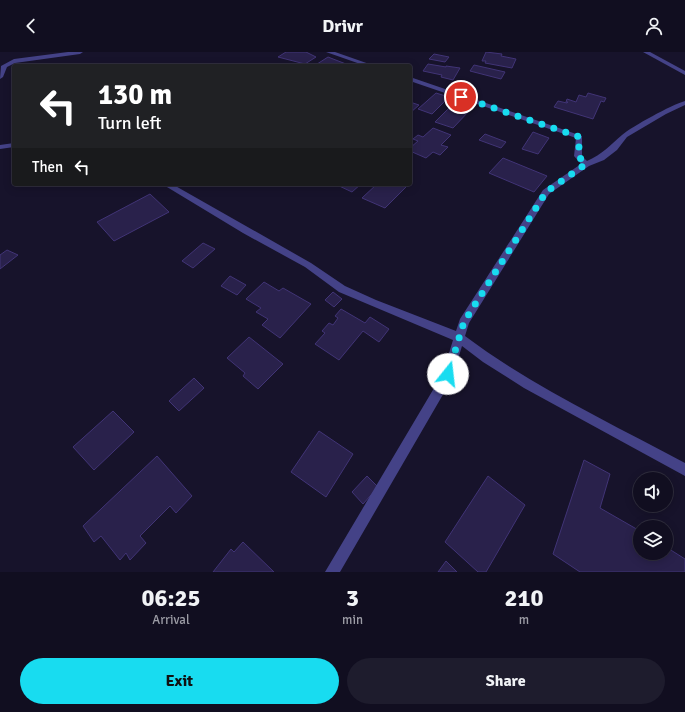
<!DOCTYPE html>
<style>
:root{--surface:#110e20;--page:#1e1c2d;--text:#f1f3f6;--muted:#9c9ca5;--line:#302e3e;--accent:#18dcf0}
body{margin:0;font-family:Signika,sans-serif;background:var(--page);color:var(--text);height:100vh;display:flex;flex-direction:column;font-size:15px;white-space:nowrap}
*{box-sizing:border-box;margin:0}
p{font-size:13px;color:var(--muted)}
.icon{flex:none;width:22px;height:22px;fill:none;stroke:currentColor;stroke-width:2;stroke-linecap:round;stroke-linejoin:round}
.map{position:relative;height:520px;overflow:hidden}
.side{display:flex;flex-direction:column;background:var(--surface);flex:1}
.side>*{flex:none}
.hud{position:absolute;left:12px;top:12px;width:400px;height:122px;border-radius:4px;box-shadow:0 2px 10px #0003,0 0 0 1px var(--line);background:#202124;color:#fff;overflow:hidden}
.fabs{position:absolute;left:633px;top:420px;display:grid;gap:8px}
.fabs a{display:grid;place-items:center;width:40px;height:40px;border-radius:50%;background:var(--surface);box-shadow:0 2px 10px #0003,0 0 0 1px var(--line);font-size:20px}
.pin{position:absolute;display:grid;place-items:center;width:34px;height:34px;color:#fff;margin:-17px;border:2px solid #fff;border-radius:50%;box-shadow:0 1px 4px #0007}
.me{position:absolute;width:44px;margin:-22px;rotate:16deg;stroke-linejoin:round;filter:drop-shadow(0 0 3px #0008)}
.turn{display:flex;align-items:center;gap:14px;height:84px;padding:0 20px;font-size:18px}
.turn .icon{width:52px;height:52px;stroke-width:2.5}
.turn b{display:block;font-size:28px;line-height:34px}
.then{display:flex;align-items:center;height:38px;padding:0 20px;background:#0003;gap:8px;font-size:15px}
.eta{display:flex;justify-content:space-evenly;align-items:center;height:68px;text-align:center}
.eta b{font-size:24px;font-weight:700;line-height:28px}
.button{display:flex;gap:8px;margin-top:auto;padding:8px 20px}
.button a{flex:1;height:46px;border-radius:24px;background:var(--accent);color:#111;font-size:16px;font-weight:700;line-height:46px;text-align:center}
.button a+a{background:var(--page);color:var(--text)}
header{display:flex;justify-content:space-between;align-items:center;height:52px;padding:0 20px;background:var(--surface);font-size:18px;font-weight:700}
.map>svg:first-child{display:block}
.building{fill:#29214b;stroke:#413476}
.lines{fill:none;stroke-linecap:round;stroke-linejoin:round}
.minor{fill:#444287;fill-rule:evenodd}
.route{stroke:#18dcf0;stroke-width:7;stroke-dasharray:0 12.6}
</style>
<header><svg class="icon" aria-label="back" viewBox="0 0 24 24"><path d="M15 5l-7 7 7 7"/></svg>Drivr<svg class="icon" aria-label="person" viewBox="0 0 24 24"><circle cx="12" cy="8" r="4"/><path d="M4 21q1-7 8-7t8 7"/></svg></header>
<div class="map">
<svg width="685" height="520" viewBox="0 0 685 520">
<rect width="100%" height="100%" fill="#17132b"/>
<g class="building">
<polygon points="286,0 306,0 316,5 305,12 278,5"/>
<polygon points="486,0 502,2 501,4 516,7 512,16 485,11 486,9 482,9"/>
<polygon points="434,2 449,5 445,10 429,7"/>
<polygon points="328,5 346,12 345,12 350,14 314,14"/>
<polygon points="428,12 446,15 446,14 460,16 453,28 441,25 442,23 423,19"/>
<polygon points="474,13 505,20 501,27 470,19"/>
<polygon points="436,41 449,45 432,62 418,57"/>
<polygon points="588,41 606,46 604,50 601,49 593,67 554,55 558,49 567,51 568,50 566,50 567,47 576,50 579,43 586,45"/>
<polygon points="410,50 419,53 410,61"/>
<polygon points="453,52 470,58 453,76 435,70"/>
<polygon points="433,76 451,83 441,93 448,95 440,103 433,100 426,106 410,99 410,96 418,89 413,87 418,83 423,85"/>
<polygon points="533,80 549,86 538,102 522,97"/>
<polygon points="485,82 506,90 501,96 479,88"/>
<polygon points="503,106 547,124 534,140 489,121"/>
<polygon points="335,132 361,132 352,140"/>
<polygon points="377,132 402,132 407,134 385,156 362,146"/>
<polygon points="150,142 169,160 114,189 97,170"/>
<polygon points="203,191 215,197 193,216 182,209"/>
<polygon points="7,198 18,203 0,217 0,203"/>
<polygon points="230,224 246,233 237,243 221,234"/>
<polygon points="264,230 279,239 283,236 311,252 280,286 262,273 268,267 256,260 261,256 246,247"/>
<polygon points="333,240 342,247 334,255 325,248"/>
<polygon points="341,257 365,271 370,265 389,277 379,290 363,279 339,308 315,292 325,281 322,279 329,271 333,273 338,266 335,264"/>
<polygon points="249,285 283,312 258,337 243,324 245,321 227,306"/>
<polygon points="194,326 204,336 179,359 169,349"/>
<polygon points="113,359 134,380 94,418 73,395"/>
<polygon points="319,379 353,402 326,445 291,420"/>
<polygon points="157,404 192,444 176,461 170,454 140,484 146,491 130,508 126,501 120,508 101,484 94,490 83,474"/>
<polygon points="584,408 610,422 600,456 640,479 640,501 666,501 666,495 685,507 685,520 580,520 553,502"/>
<polygon points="367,424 378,435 363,452 352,440"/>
<polygon points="488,424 525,453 486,520 478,520 445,490"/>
<polygon points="243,490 274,520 213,520 231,497 234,500"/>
<polygon points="446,509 457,520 438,520"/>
</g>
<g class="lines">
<g class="minor">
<polygon points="68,0 83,0 80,2 15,11 7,15 3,25 0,27 1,14 14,7"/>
<polygon points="326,0 335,0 375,14 366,14"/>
<polygon points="643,0 650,0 685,19 685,23"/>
<path d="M 410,25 L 582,84 L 582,104 L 587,109 C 603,102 609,94 622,83 C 633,74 671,53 685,49 L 685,53 L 666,62 L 627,85 L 617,98 L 604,108 L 589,114 L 549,142 L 469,271 L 465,284 C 533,335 611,371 685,411 L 685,424 L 524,336 L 483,310 L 462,294 L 452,327 L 340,520 L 325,520 L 443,321 L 453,288 L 339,240 L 305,215 L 243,181 L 162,132 L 172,132 L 311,211 L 345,234 L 376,248 L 456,279 L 460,267 L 543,138 L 581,112 L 574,104 L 576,86 L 410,29 Z"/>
<polygon points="14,91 14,95 0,97 0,93"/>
</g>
</g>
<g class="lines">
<polyline class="route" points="448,322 464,270 546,140 586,112 578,104 580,85 461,45"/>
</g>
</svg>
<div class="fabs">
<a><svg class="icon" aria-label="sound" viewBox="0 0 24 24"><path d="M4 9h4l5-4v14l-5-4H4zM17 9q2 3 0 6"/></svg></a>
<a><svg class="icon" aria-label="layers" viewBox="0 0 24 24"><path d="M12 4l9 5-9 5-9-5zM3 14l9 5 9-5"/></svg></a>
</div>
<div class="pin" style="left:461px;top:45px;background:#d93025"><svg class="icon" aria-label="arrive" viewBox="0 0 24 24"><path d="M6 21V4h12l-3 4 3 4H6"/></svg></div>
<svg class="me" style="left:448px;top:322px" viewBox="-20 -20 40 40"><circle r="19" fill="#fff"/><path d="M0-13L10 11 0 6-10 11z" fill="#18dcf0"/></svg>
<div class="hud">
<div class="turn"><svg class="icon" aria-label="left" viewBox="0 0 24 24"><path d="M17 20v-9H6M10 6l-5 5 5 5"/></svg><div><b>130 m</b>Turn left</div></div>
<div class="then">Then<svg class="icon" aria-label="left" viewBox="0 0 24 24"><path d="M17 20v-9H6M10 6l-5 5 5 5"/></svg></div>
</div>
</div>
<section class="side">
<div class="eta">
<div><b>06:25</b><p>Arrival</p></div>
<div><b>3</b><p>min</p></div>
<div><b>210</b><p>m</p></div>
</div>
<div class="button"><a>Exit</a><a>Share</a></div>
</section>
